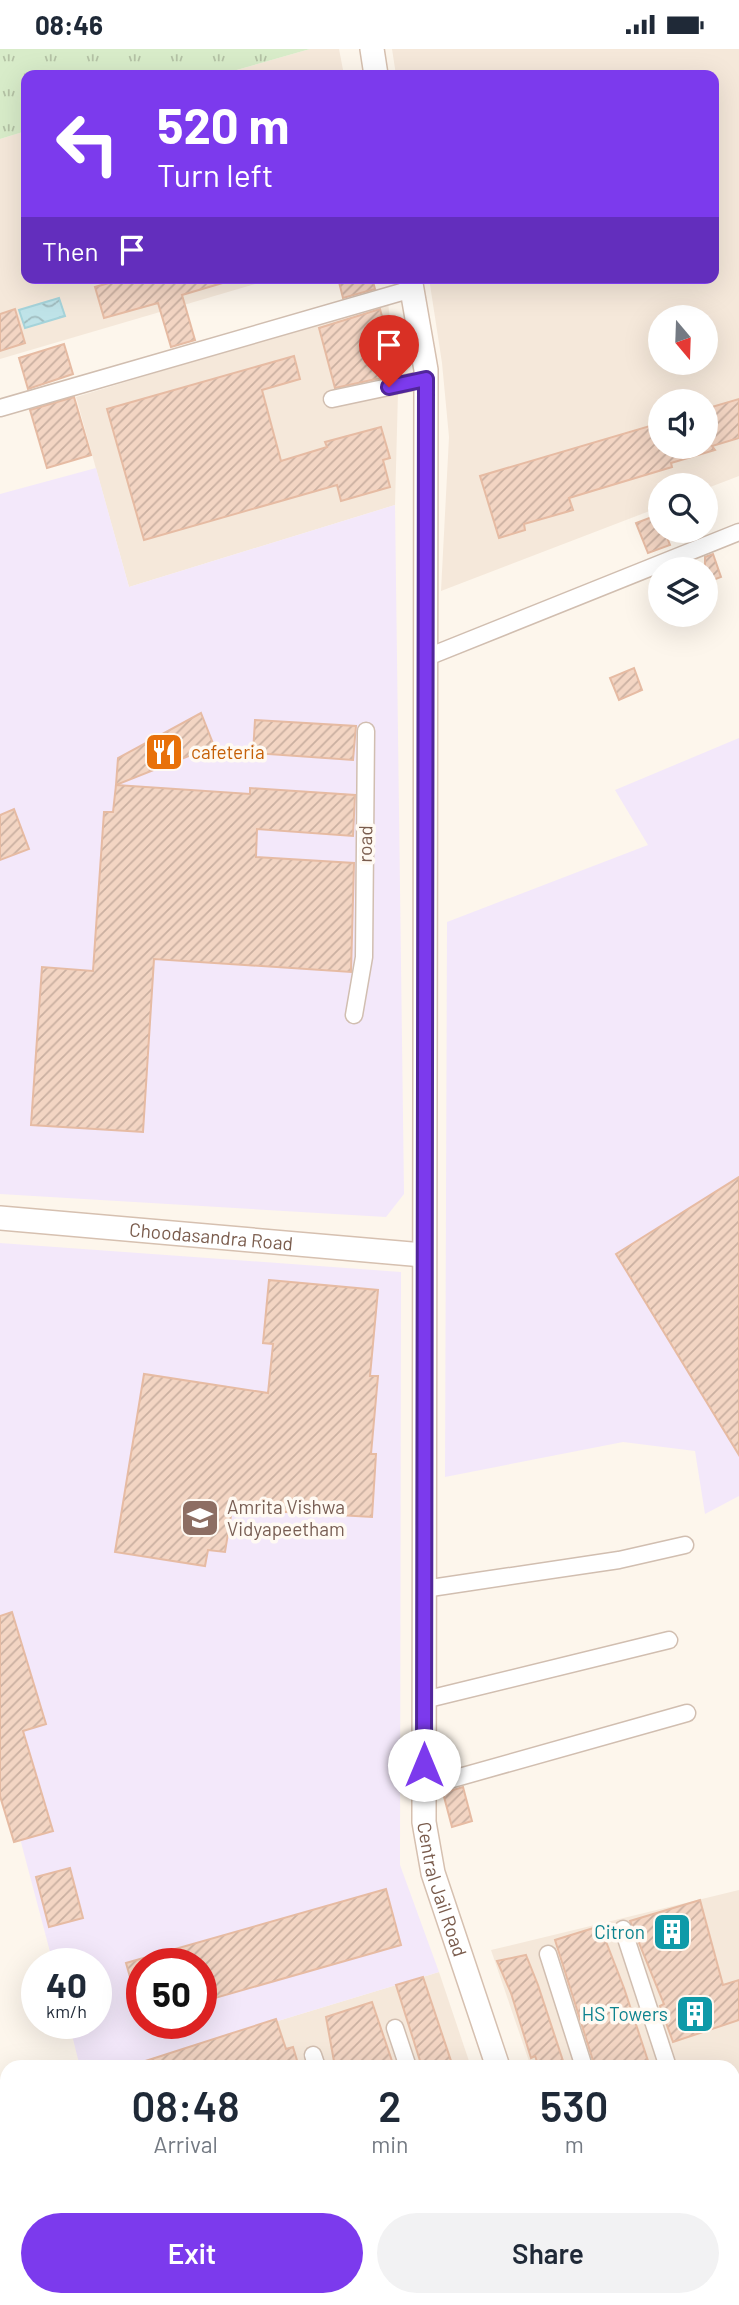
<!DOCTYPE html>
<style>
:root{--surface:#fff;--page:#f2f2f3;--text:#1f2937;--muted:#747a83;--accent:#7c3aed}
body{margin:0;font-family:Barlow,sans-serif;background:var(--page);color:var(--text);height:100vh;display:flex;flex-direction:column;font-size:26px;white-space:nowrap}
*{box-sizing:border-box;margin:0}
p{font-size:23px;color:var(--muted)}
.icon{flex:none;width:38px;height:38px;fill:none;stroke:currentColor;stroke-width:2;stroke-linecap:round;stroke-linejoin:round}
.map{position:relative;flex:1;overflow:hidden}
.panel{position:absolute;left:0px;top:2011px;width:740px;height:247px;display:flex;flex-direction:column;background:var(--surface);border-radius:21px 21px 0 0;box-shadow:0 7px 28px #0002}
.panel>*{flex:none}
.hud{position:absolute;left:21px;top:21px;width:698px;height:214px;border-radius:14px;box-shadow:0 7px 28px #0002;background:#7c3aed;color:#fff;overflow:hidden}
.needle{width:46px;rotate:161deg}
.buttons{position:absolute;left:648px;top:256px;display:grid;gap:14px}
.buttons a{display:grid;place-items:center;width:70px;height:70px;border-radius:50%;background:var(--surface);box-shadow:0 7px 28px #0002;font-size:35px}
.speed{position:absolute;left:21px;top:1899px;display:flex;gap:14px;font-size:35px;font-weight:700;text-align:center}
.speed>*{display:grid;place-content:center;width:91px;height:91px;border-radius:50%;background:var(--surface);box-shadow:0 7px 28px #0002;line-height:1}
.speed small{font-size:18px;font-weight:400}
.speed .limit{border:10px solid #d22;background:#fff;color:#111}
.pin{position:absolute;display:grid;place-items:center;width:60px;height:60px;color:#fff;margin:-72px -30px;border-radius:50% 50% 50% 0;rotate:-45deg;box-shadow:0 0 7px #0007}
.pin .icon{rotate:45deg}
.me{position:absolute;width:77px;margin:-38px;rotate:0deg;stroke-linejoin:round;filter:drop-shadow(0 0 5px #0008)}
.turn{display:flex;align-items:center;gap:24px;height:147px;padding:0 21px;font-size:32px}
.turn .icon{width:91px;height:91px;stroke-width:2.5}
.turn b{display:block;font-size:49px;line-height:60px}
.then{display:flex;align-items:center;height:66px;padding:0 21px;background:#0003;gap:14px;font-size:26px}
.eta{display:flex;justify-content:space-evenly;align-items:center;height:119px;text-align:center}
.eta b{font-size:42px;font-weight:600;line-height:49px}
.cta{display:flex;gap:14px;margin-top:auto;padding:14px 21px}
.cta a{flex:1;height:80px;border-radius:42px;background:var(--accent);color:#fff;font-size:28px;font-weight:600;line-height:80px;text-align:center}
.cta a+a{background:var(--page);color:var(--text)}
.status{display:flex;justify-content:space-between;align-items:center;height:49px;padding:0 35px;background:var(--surface);direction:ltr}
.status svg{height:19px;fill:currentColor}
.map>svg:first-child{display:block}
.residential{fill:#f5e8da;fill-rule:evenodd}
.education{fill:#f3e8fa;fill-rule:evenodd}
.grass{fill:url(#grass-tufts)}
.water{fill:url(#water-waves);stroke:#a5d3da;stroke-width:2}
.building{fill:url(#building-hatch);stroke:#e6bba3;stroke-width:2}
.lines{fill:none;stroke-linecap:round;stroke-linejoin:round}
.street-casing{stroke:#d1beb0;stroke-width:19}
.secondary-casing{stroke:#d6c0b0;stroke-width:26}
.street{stroke:#fff;stroke-width:16}
.secondary{stroke:#fff;stroke-width:23}
.route-casing{stroke:#51269a;stroke-width:18}
.route{stroke:#7c3aed;stroke-width:12}
.labels{text-anchor:middle;stroke-width:7;stroke-linejoin:round;paint-order:stroke}
.food-label{font-size:19px;fill:#c56008;stroke:#fffaf3;text-anchor:start}
.street-label{font-size:19px;fill:#7a5c4d;stroke:#fffaf3}
.education-label{font-size:19px;fill:#785e54;stroke:#fffaf3;text-anchor:start}
.culture-label{font-size:19px;fill:#0d838f;stroke:#fffaf3;text-anchor:end}
</style>
<div class="status"><b>08:46</b><svg viewBox="0 0 49 12"><path d="M0 12V9h3v3zM5 12V6h3v6zM10 12V3h3v9zM15 12V0h3v12zM26 1h20v11H26zM47 4h2v5h-2z"/></svg></div>
<div class="map">
<svg width="739" height="2256" viewBox="0 0 739 2256">
<defs>
<pattern id="grass-tufts" width="24" height="20" patternUnits="userSpaceOnUse" patternTransform="scale(1.75)"><rect width="24" height="20" fill="#d8ecc9"/><path d="M3 7l-1-3M5 7V3M7 7l1-3M15 17l-1-3M17 17v-4M19 17l1-3" fill="none" stroke="#b4c2a5"/></pattern>
<pattern id="water-waves" width="16" height="10" patternUnits="userSpaceOnUse" patternTransform="scale(1.75)"><rect width="16" height="10" fill="#bfe3e8"/><path d="M0 5q4-4 8 0t8 0" fill="none" stroke="#a0bbbe"/></pattern>
<pattern id="building-hatch" width="6" height="6" patternUnits="userSpaceOnUse" patternTransform="scale(1.75)"><rect width="6" height="6" fill="#f3d5c3"/><path d="M-1 1l2-2M0 6l6-6M5 7l2-2" fill="none" stroke="#cab0a1"/></pattern>
</defs>
<rect width="100%" height="100%" fill="#fdf6ec"/>
<g class="residential">
<polygon points="310,0 339,0 344,26 219,26"/>
<path d="M 392,0 L 739,0 L 739,427 L 705,440 L 705,436 L 660,436 L 660,458 L 441,542 L 449,388 L 442,314 L 429,229 L 714,229 L 714,26 L 396,26 ZM 660,268 L 705,268 L 705,313 L 660,313 ZM 660,352 L 705,352 L 705,397 L 660,397 Z"/>
<polygon points="26,82 26,229 276,229 0,310 0,90"/>
<polygon points="388,253 398,343 395,456 129,538 76,348"/>
<polygon points="739,1841 739,2256 612,2256 610,2251 733,2250 733,2018 531,2018 491,1901"/>
<polygon points="439,1923 471,2018 127,2018"/>
<polygon points="7,2053 7,2109 0,2088 0,2055"/>
<polygon points="549,2250 551,2256 56,2256 54,2251"/>
</g>
<g class="education">
<polygon points="96,419 129,538 395,456 404,1145 386,1168 0,1145 0,445"/>
<polygon points="739,689 739,1447 705,1465 695,1402 623,1393 445,1428 447,873 648,796 615,741"/>
<path d="M 0,1194 L 401,1223 L 400,1816 L 439,1923 L 127,2018 L 80,2018 L 69,1974 L 96,1974 L 96,1914 L 53,1914 L 0,1714 ZM 142,1914 L 201,1914 L 201,1974 L 142,1974 Z"/>
</g>
<polygon class="grass" points="0,0 310,0 219,26 26,26 26,82 0,90"/>
<polygon class="water" points="59,249 65,267 25,279 19,261"/>
<g class="building">
<polygon points="126,229 226,229 226,233 182,246 195,291 171,298 158,254 104,269 95,238"/>
<polygon points="338,229 372,229 375,240 343,249"/>
<polygon points="15,260 25,294 0,302 0,265"/>
<polygon points="380,260 389,294 382,296 390,327 335,339 319,279"/>
<polygon points="64,295 73,325 28,340 19,309"/>
<polygon points="294,307 300,330 262,341 281,412 327,398 325,393 381,378 390,409 383,411 390,438 341,452 337,436 144,491 107,360"/>
<polygon points="74,348 91,406 47,419 30,361"/>
<polygon points="739,350 739,389 712,397 715,401 671,414 672,418 569,449 573,461 524,475 525,481 499,489 480,427 660,374 660,397 705,397 705,360"/>
<polygon points="660,465 660,481 664,481 670,496 648,504 636,474"/>
<polygon points="713,505 721,528 705,534 705,508"/>
<polygon points="634,619 642,641 619,651 610,629"/>
<polygon points="201,664 214,697 116,736 118,709"/>
<polygon points="255,671 356,677 353,711 253,704"/>
<polygon points="116,736 250,745 250,739 355,746 353,787 257,780 256,808 354,814 351,923 154,910 143,1083 31,1076 42,918 93,922 104,763 113,763"/>
<polygon points="14,760 29,800 0,811 0,766"/>
<polygon points="739,1128 739,1406 616,1205"/>
<polygon points="269,1231 378,1241 370,1327 378,1327 371,1405 376,1405 372,1468 232,1460 225,1503 208,1501 205,1517 115,1503 144,1325 268,1344 273,1295 263,1294"/>
<polygon points="12,1563 46,1675 23,1682 53,1782 14,1793 0,1747 0,1567"/>
<polygon points="463,1738 472,1772 452,1778 443,1744"/>
<polygon points="70,1819 83,1869 49,1878 36,1828"/>
<polygon points="386,1840 401,1896 201,1953 201,1914 142,1914 142,1955 138,1956 126,1914"/>
<polygon points="700,1851 723,1936 739,1931 739,1971 673,1993 660,1957 664,1955 630,1872"/>
<polygon points="600,1877 624,1939 650,2018 595,2018 555,1891"/>
<polygon points="526,1906 538,1936 565,2018 539,2018 535,2007 531,2009 511,1944 497,1912"/>
<polygon points="423,1928 452,2015 444,2018 422,2018 396,1936"/>
<polygon points="372,1953 394,2018 335,2018 326,1968"/>
<polygon points="276,1970 286,2000 293,1998 299,2018 136,2018 136,2015"/>
</g>
<g class="lines">
<defs>
<g id="street">
<polyline points="332,350 426,330"/>
<polyline points="0,359 412,240"/>
<polyline points="425,609 739,483"/>
<polyline points="354,966 364,908 366,682"/>
<polyline points="424,1540 619,1511 685,1496"/>
<polyline points="424,1651 669,1591"/>
<polyline points="424,1738 687,1664"/>
<polyline points="623,1880 668,2018"/>
<polyline points="548,1905 584,2018"/>
<polyline points="395,1979 408,2018"/>
<polyline points="313,2006 317,2018"/>
<polyline points="733,2090 739,2088"/>
<polyline points="0,2122 7,2143"/>
<polyline points="733,2217 739,2234"/>
<polyline points="44,2250 45,2256"/>
<polyline points="229,2250 231,2256"/>
<polyline points="400,2250 402,2256"/>
<polyline points="488,2250 489,2256"/>
<polyline points="266,2256 285,2250"/>
</g>
<g id="secondary">
<polyline points="372,0 376,26"/>
<path id="s1" d="M 410,229 L 426,321 L 424,1773 L 433,1824 L 498,2018"/>
<path id="s2" d="M 0,1169 L 423,1206"/>
<polyline points="575,2250 577,2256"/>
</g>
</defs>
<use href="#street" class="street-casing"/>
<use href="#secondary" class="secondary-casing"/>
<use href="#street" class="street"/>
<use href="#secondary" class="secondary"/>
</g>
<g class="lines">
<defs>
<polyline id="route" points="389,338 426,330 424,1716"/>
</defs>
<use href="#route" class="route-casing"/>
<use href="#route" class="route"/>
</g>
<defs>
<symbol id="restaurant-square" viewBox="-11 -11 22 22"><rect x="-9" y="-9" width="18" height="18" rx="4" fill="#e8710a" stroke="#fffaf3"/><path d="M-5-6h1v4h1v-4h1v4h1v-4h1v5L-1.5 .5V6h-2V.5L-5-1ZM5-6V6H3V1.5H1.5Q1.5-4 5-6Z" fill="#fff"/></symbol>
<symbol id="university-square" viewBox="-11 -11 22 22"><rect x="-9" y="-9" width="18" height="18" rx="4" fill="#8d6e63" stroke="#fffaf3"/><path d="M0-5L7-2L0 1L-7-2ZM-4 1L0 2.5L4 1V4Q0 6-4 4Z" fill="#fff"/></symbol>
<symbol id="building-square" viewBox="-11 -11 22 22"><rect x="-9" y="-9" width="18" height="18" rx="4" fill="#0f9aa8" stroke="#fffaf3"/><path d="M-4-6H4V6H1V3H-1V6H-4ZM-2.5-4.3h1.7v1.8h-1.7ZM.8-4.3h1.7v1.8H.8ZM-2.5-1h1.7V.8h-1.7ZM.8-1h1.7V.8H.8Z" fill="#fff"/></symbol>
</defs>
<g fill-rule="evenodd">
<use href="#restaurant-square" x="142" y="681" width="44" height="44"/>
<use href="#university-square" x="178" y="1447" width="44" height="44"/>
<use href="#building-square" x="650" y="1861" width="44" height="44"/>
<use href="#building-square" x="673" y="1943" width="44" height="44"/>
</g>
<g class="labels">
<g class="food-label">
<text x="191" y="710">cafeteria</text>
</g>
<g class="street-label">
<text transform="translate(365 795) rotate(-89)" y="7">road</text>
<text dy="7" stroke="none"><textPath href="#s2" startOffset="212">Choodasandra Road</textPath></text>
<text dy="7" stroke="none"><textPath href="#s1" startOffset="1615">Central Jail Road</textPath></text>
</g>
<g class="education-label">
<text x="227" y="1465">Amrita Vishwa<tspan x="227" dy="22">Vidyapeetham</tspan></text>
</g>
<g class="culture-label">
<text x="645" y="1890">Citron</text>
<text x="668" y="1972">HS Towers</text>
</g>
</g>
</svg>
<div class="buttons">
<a><svg class="needle" viewBox="-14 -14 28 28"><path d="M0-13l5 13h-10z" fill="#e53935"/><path d="M0 13l5-13h-10z" fill="#747a83"/></svg></a>
<a><svg class="icon" aria-label="sound" viewBox="0 0 24 24"><path d="M4 9h4l5-4v14l-5-4H4zM17 9q2 3 0 6"/></svg></a>
<a><svg class="icon" aria-label="search" viewBox="0 0 24 24"><circle cx="10" cy="10" r="6"/><path d="M15 15l6 6"/></svg></a>
<a><svg class="icon" aria-label="layers" viewBox="0 0 24 24"><path d="M12 4l9 5-9 5-9-5zM3 14l9 5 9-5"/></svg></a>
</div>
<div class="speed"><div>40<small>km/h</small></div><div class="limit">50</div></div>
<div class="pin" style="left:389px;top:338px;background:#d93025"><svg class="icon" aria-label="arrive" viewBox="0 0 24 24"><path d="M6 21V4h12l-3 4 3 4H6"/></svg></div>
<svg class="me" style="left:424px;top:1716px" viewBox="-20 -20 40 40"><circle r="19" fill="#fff"/><path d="M0-13L10 11 0 6-10 11z" fill="#7c3aed"/></svg>
<div class="hud">
<div class="turn"><svg class="icon" aria-label="left" viewBox="0 0 24 24"><path d="M17 20v-9H6M10 6l-5 5 5 5"/></svg><div><b>520 m</b>Turn left</div></div>
<div class="then">Then<svg class="icon" aria-label="arrive" viewBox="0 0 24 24"><path d="M6 21V4h12l-3 4 3 4H6"/></svg></div>
</div>
<section class="panel">
<div class="eta">
<div><b>08:48</b><p>Arrival</p></div>
<div><b>2</b><p>min</p></div>
<div><b>530</b><p>m</p></div>
</div>
<div class="cta"><a>Exit</a><a>Share</a></div>
</section>
</div>
